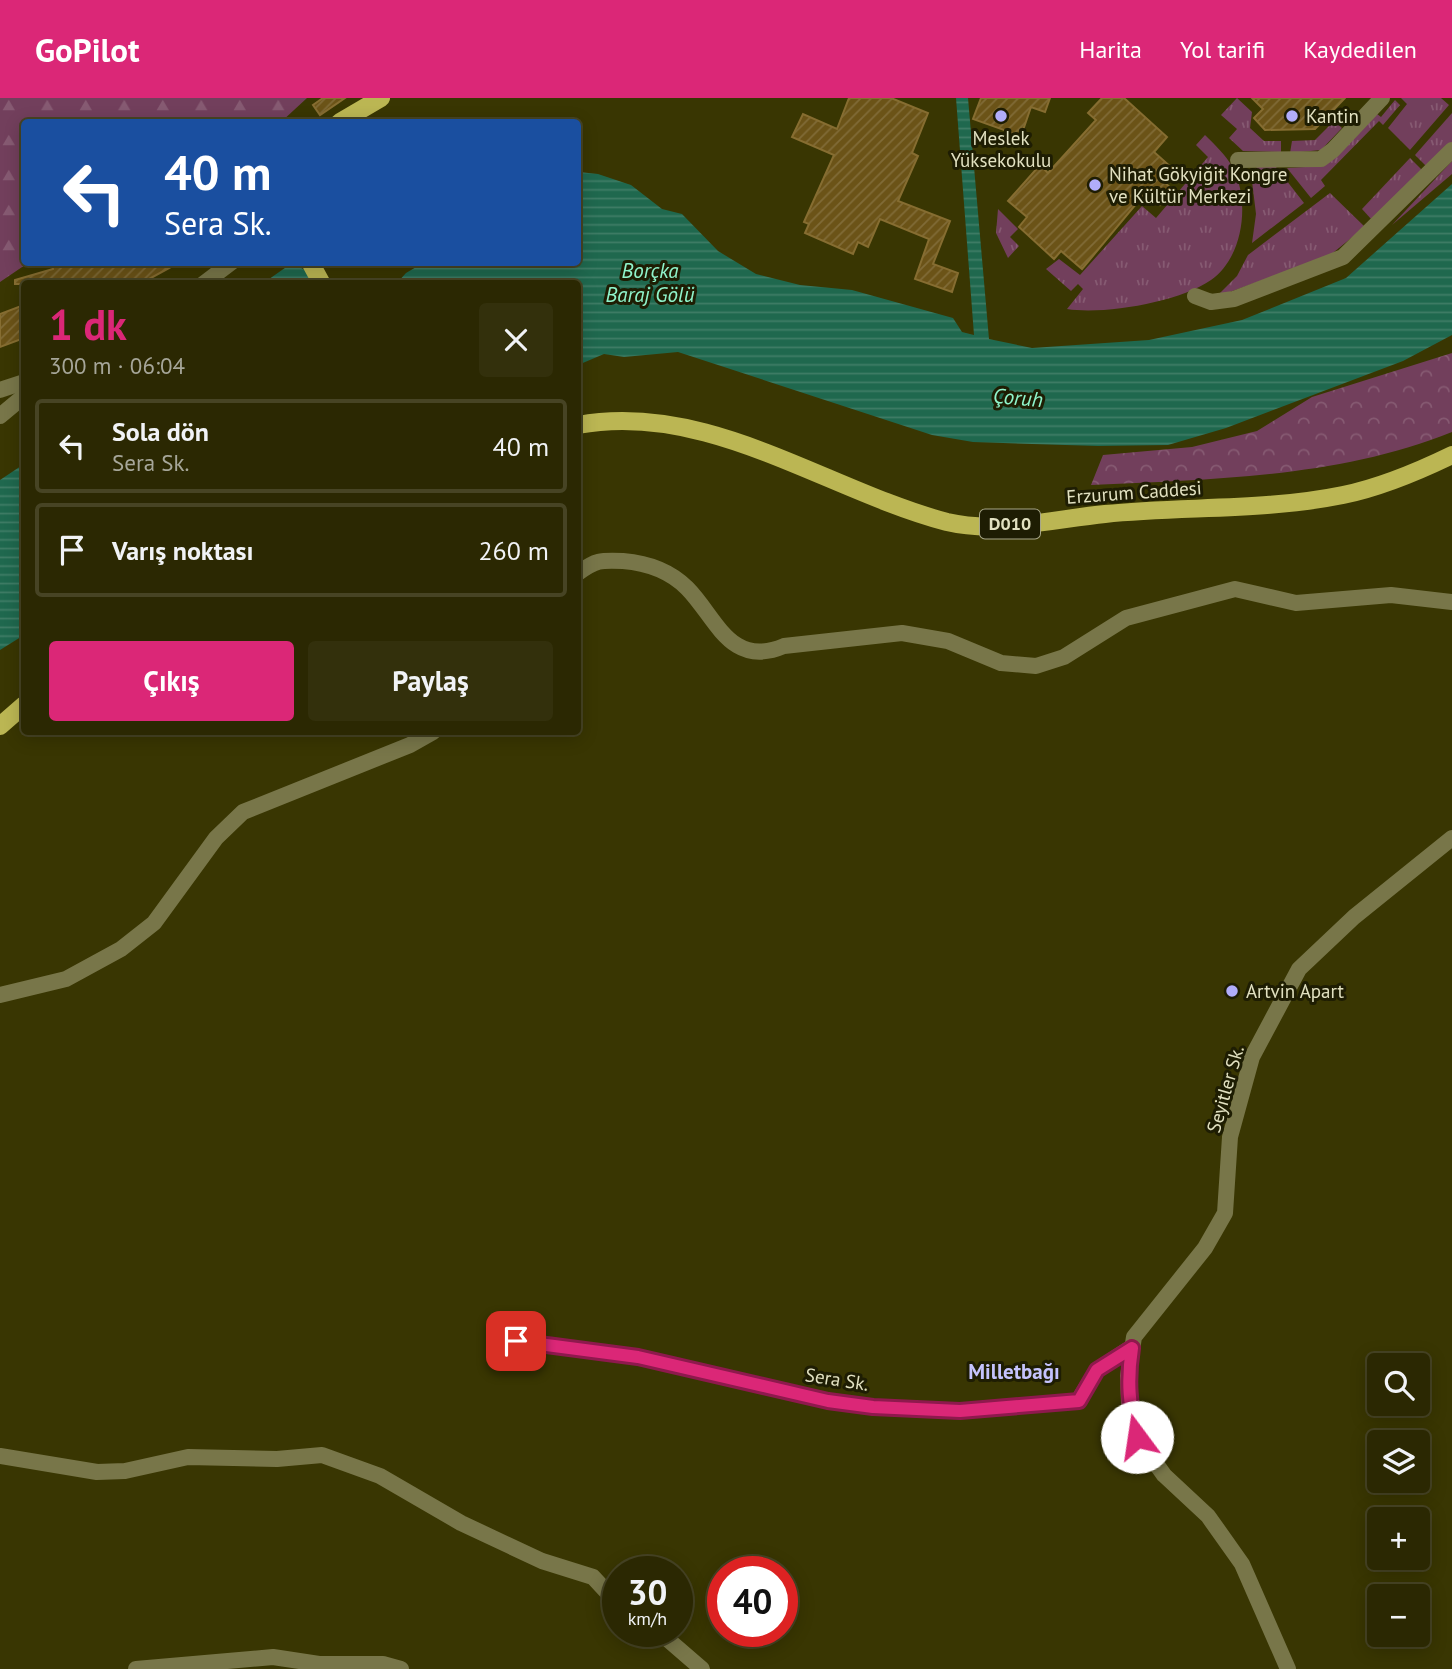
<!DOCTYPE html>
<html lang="tr">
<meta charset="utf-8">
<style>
:root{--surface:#2b2802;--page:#33300c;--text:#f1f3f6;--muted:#a6a699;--line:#474424;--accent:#db2777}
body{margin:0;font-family:"PT Sans",sans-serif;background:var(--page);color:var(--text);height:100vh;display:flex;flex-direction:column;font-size:26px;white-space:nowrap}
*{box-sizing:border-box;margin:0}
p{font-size:23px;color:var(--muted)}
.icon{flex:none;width:38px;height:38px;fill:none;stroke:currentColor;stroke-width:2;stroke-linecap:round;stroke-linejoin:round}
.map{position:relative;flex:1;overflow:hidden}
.sheet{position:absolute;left:21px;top:182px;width:560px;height:455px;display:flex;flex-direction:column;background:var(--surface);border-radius:7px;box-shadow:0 4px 18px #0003,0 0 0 2px var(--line)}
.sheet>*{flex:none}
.hud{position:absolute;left:21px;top:21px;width:560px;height:147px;border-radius:7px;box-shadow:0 4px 18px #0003,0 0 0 2px var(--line);background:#1a4fa0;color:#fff;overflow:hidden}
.buttons{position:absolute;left:1367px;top:1255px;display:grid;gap:14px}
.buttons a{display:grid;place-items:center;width:63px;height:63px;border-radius:7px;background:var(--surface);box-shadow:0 4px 18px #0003,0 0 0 2px var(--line);font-size:35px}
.speed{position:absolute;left:602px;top:1458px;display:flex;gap:14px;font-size:35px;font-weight:700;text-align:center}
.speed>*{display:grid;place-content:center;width:91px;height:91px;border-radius:50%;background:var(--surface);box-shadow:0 4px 18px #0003,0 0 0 2px var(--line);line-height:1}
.speed small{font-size:18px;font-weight:400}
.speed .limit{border:10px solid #d22;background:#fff;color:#111}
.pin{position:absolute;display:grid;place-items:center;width:60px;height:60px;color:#fff;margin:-30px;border-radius:14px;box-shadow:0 4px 10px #0006}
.me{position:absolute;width:77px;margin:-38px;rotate:346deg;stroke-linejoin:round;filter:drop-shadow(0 0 5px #0008)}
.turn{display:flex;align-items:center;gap:24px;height:147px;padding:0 28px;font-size:32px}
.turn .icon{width:91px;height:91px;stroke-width:2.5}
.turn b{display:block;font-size:49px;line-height:60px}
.round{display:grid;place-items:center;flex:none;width:74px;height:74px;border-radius:7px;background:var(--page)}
.overview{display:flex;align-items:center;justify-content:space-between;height:119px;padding:0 28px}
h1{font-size:42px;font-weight:700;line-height:52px;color:var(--accent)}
.action{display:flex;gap:14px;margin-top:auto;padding:14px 28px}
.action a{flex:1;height:80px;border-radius:7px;background:var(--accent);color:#fff;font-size:28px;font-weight:700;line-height:80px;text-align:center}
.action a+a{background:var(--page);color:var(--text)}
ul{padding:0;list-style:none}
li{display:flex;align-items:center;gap:21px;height:94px;margin:0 14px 10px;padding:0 14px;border:4px solid var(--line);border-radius:7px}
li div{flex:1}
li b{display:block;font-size:26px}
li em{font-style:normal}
header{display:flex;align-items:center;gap:42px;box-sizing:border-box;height:98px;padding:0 35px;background:var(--accent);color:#fff}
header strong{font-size:33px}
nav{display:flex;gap:38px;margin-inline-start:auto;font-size:24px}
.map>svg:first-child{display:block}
.grass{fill:url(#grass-tufts)}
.forest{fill:url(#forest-firs)}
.park{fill:url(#park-crowns)}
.water{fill:url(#water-rules)}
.building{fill:url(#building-hatch);stroke:#866d31;stroke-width:2}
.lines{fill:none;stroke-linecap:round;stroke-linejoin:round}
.minor{stroke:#787649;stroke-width:16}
.major{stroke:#bbb653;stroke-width:18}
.route-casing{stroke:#8e194d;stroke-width:18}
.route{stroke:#db2777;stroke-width:12}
.poi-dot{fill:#b1adfa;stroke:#1e1d03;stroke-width:2.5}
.labels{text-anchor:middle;stroke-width:6;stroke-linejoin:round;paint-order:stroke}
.shield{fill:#1e1d03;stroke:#a7a688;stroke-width:2}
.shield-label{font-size:18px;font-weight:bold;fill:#e2e1c1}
.poi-label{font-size:19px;fill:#e2e1c1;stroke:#1e1d03;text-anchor:start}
.street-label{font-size:19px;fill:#e2e1c1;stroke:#1e1d03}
.water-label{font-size:21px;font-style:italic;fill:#8ff4cb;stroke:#1e1d03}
.neighbourhood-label{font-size:21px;font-weight:bold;fill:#c5c3fd;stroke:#1e1d03}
</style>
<header>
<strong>GoPilot</strong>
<nav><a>Harita</a><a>Yol tarifi</a><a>Kaydedilen</a></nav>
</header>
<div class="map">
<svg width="1452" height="1571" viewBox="0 0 1452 1571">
<defs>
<pattern id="grass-tufts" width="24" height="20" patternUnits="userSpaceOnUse" patternTransform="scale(1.75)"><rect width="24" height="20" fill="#723f5c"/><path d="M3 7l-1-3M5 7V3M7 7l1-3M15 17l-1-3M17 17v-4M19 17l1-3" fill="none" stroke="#865a72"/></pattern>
<pattern id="forest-firs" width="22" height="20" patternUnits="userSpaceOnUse" patternTransform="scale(1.75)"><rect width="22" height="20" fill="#723f5c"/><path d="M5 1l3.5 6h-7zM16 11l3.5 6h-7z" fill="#865a72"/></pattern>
<pattern id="park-crowns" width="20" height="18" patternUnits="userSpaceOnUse" patternTransform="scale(1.75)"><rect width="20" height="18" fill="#723f5c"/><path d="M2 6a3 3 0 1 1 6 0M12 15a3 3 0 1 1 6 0" fill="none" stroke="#865a72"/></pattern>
<pattern id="water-rules" width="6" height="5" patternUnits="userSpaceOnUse" patternTransform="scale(1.75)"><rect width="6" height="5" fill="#1f684e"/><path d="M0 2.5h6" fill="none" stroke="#3f7d66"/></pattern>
<pattern id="building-hatch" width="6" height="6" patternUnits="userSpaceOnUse" patternTransform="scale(1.75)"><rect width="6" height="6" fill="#6b5317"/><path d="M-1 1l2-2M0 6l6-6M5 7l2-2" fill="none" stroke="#806b37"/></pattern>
</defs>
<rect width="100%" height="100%" fill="#393602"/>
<g class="grass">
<polygon points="1237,0 1252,14 1250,30 1264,43 1281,43 1281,54 1243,53 1229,40 1237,31 1221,17"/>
<polygon points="1401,0 1441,0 1449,7 1410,52 1388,30 1407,6"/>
<polygon points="1395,2 1400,7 1383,27 1379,23 1321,82 1325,88 1311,100 1287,70 1324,68 1377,16 1381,19"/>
<polygon points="1452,15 1452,45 1428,70 1415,57"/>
<polygon points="1334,23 1342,30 1321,52 1290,55 1292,43 1315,42"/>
<path d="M 1205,37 C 1215,47 1226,57 1233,70 C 1250,103 1244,159 1211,182 C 1180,204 1104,217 1067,211 L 1083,191 L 1078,186 L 1071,193 L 1046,171 L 1059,161 L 1080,177 L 1142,108 L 1156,120 L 1208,59 L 1196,47 Z"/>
<polygon points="1410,60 1424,74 1372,122 1362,111"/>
<polygon points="1452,63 1452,76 1392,127"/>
<polygon points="1257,69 1276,69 1304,105 1252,145 1256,116 1251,75"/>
<polygon points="1330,95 1365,129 1329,158 1227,195 1220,195 1237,178 1248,157"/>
<polygon points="998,111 1018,131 1010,139 1019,148 1008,160 996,135"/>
</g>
<polygon class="forest" points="0,0 307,0 281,24 24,24 24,164 28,165 0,184"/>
<path class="park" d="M 1452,255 L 1452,334 C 1338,380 1212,381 1091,387 L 1103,357 L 1192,349 L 1257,333 L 1312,299 Z"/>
<g class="water">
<polygon points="956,0 968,0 989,241 1032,250 1149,242 1242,222 1346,180 1452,86 1452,237 1403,263 1226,330 1168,347 1098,348 973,344 932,337 678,254 624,259 604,256 578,267 578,186 397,185 406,175 423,165 578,164 579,74 598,76 631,87 662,111 682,116 718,153 756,176 800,187 852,192 953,220 962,234 974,237"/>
<polygon points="292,165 329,185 262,186"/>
<polygon points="24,366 24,537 0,552 0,382"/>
</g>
<g class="building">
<polygon points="323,0 345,0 320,17 313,7"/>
<polygon points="849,0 891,0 928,15 912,55 918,58 898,103 950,123 933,166 958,175 952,194 915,181 929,141 880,121 868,149 858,144 853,156 805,135 809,126 804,124 834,57 792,39 803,16 837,31"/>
<polygon points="981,0 1050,0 1045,14 1031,9 1021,38 973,21"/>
<polygon points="1102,0 1124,0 1167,39 1154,54 1172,70 1162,82 1174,93 1160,107 1146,94 1082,171 1061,153 1054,161 1019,129 1027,119 1008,103 1040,67 1048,75 1096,22 1088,15"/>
<polygon points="1252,0 1345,0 1315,31 1265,32 1254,20 1263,11"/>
<polygon points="52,164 180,164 140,186 117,186 116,181 100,186 15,186 15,182 53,171"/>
<polygon points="24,207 24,240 0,249 0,216"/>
</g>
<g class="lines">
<g class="minor">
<polyline points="1238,62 1321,61 1333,52 1382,0"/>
<polyline points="203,186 232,164"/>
<polyline points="1195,198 1211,204 1234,201 1343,159 1452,52"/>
<polyline points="0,292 24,284"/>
<polyline points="0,318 24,298"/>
<path d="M 578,475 C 596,462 600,462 623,463 C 647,465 669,472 687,490 C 716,519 730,571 784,548 L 902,535 L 948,543 L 1001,565 L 1036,568 L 1064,559 L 1126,520 L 1235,491 L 1296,505 L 1391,497 L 1452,504"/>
<polyline points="0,897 66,881 121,851 154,825 216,740 243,714 410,647 433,634"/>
<polyline points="515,1243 638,1259 828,1303 874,1309 960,1313 1078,1303 1097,1272 1132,1249"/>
<polyline points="0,1358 97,1374 125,1373 188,1359 277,1361 322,1357 380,1378 461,1425 542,1463 593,1479 618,1506"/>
<polyline points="658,1533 702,1571"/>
<polyline points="136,1571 273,1559 319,1566 383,1566 401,1571"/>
<polyline points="1288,1571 1242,1466 1208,1418 1164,1377 1137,1339 1129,1305 1128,1278 1134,1239 1205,1150 1225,1115 1230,1039 1252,959 1299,871 1354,819 1452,740"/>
</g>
<g class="major">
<polyline points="340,24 381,0"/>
<polyline points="310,164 322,186"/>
<path d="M 578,327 C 708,303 826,392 947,424 C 997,436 1055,421 1105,416 C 1184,408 1265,413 1343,397 C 1382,389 1417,374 1452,357"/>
<polyline points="0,628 24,607"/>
</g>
</g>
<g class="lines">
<defs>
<path id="route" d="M 516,1243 L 638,1259 L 828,1303 L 873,1309 L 960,1313 L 1079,1303 L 1097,1272 L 1132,1250 C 1127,1282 1129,1307 1137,1339"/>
</defs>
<use href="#route" class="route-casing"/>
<use href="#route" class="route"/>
</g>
<g class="poi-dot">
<circle cx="1001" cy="18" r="7"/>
<circle cx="1292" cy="18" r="7"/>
<circle cx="1095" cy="87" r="7"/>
<circle cx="1232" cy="893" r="7"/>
</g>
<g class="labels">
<rect class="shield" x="980" y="411.5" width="60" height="29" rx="5"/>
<g class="shield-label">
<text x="1010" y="432">D010</text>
</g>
<g class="poi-label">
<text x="1306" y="25">Kantin</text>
<text x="1001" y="47" text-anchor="middle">Meslek<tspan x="1001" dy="22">Yüksekokulu</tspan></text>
<text x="1109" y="83">Nihat Gökyiğit Kongre<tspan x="1109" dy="22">ve Kültür Merkezi</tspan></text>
<text x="1246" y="900">Artvin Apart</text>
</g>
<g class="street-label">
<text transform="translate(1134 394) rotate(-4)" y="7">Erzurum Caddesi</text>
<text transform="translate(1225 991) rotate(-74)" y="7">Seyitler Sk.</text>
<text transform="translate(837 1281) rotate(9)" y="7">Sera Sk.</text>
</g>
<g class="water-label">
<text x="650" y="180">Borçka<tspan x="650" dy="24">Baraj Gölü</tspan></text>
<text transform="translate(1018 300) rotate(5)" y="7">Çoruh</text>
</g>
<g class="neighbourhood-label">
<text x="1014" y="1281">Milletbağı</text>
</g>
</g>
</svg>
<div class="buttons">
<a><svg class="icon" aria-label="search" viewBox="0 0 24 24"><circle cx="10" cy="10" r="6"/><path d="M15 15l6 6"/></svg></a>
<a><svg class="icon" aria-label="layers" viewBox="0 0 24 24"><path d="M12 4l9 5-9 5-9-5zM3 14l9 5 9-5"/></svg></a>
<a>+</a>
<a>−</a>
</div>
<div class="speed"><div>30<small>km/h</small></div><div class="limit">40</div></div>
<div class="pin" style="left:516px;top:1243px;background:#d93025"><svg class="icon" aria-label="arrive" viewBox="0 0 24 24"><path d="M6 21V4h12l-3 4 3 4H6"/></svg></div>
<svg class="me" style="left:1137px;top:1339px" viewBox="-20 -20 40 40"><circle r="19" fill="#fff"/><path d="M0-13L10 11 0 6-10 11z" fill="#db2777"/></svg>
<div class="hud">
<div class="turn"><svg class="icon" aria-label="left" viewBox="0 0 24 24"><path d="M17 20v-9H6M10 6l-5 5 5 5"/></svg><div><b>40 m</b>Sera Sk.</div></div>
</div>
<section class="sheet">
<div class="overview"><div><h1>1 dk</h1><p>300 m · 06:04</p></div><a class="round"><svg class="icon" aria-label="close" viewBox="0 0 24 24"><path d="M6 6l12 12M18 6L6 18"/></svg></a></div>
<ul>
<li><svg class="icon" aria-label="left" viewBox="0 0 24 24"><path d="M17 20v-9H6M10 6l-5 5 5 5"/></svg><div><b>Sola dön</b><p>Sera Sk.</p></div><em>40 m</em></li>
<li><svg class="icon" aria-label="arrive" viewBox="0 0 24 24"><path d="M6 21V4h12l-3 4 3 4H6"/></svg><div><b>Varış noktası</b></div><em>260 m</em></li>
</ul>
<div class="action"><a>Çıkış</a><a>Paylaş</a></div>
</section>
</div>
